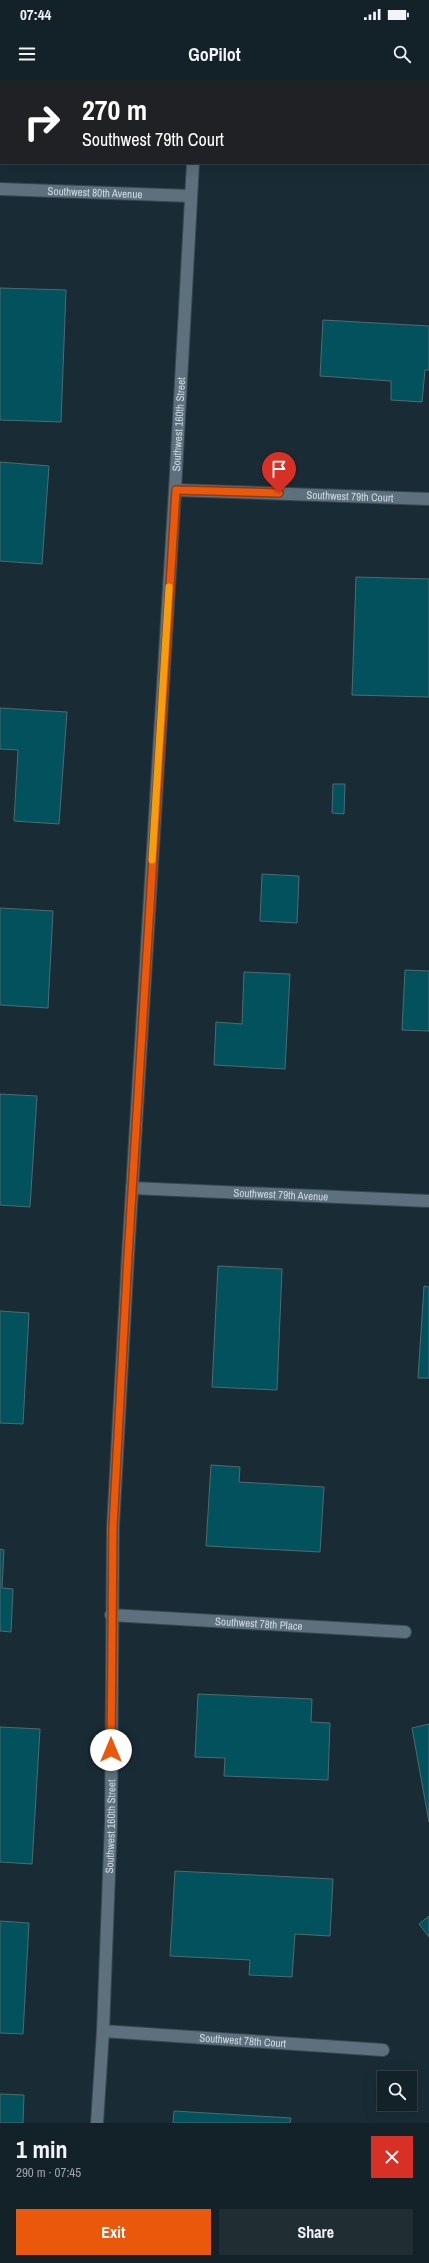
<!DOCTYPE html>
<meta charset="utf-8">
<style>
:root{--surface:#132128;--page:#202e34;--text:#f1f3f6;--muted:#9da3a8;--line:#323e45;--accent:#ea580c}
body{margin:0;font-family:"Archivo Narrow",sans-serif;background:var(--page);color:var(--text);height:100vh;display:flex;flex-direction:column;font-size:15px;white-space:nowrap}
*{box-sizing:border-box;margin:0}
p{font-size:13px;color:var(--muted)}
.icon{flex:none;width:22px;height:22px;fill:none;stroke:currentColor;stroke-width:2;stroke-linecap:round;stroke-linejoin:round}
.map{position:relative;height:2043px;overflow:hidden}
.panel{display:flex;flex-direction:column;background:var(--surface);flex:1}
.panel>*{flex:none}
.hud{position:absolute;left:0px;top:0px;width:429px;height:84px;box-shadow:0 4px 16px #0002,0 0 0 1px var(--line);background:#202124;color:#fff;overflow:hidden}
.tools{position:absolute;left:377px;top:1991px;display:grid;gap:8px}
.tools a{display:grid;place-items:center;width:40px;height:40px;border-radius:0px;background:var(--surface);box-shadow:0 4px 16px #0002,0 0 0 1px var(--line);font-size:20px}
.pin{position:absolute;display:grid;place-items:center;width:34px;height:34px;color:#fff;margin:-41px -17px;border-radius:50% 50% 50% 0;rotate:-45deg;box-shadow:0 0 4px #0007}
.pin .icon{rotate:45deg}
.me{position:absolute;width:44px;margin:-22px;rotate:0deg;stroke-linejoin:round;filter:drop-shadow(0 0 3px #0008)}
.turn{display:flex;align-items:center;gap:14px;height:84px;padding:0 16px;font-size:18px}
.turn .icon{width:52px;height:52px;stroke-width:2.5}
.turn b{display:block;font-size:28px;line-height:34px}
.round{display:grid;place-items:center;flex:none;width:42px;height:42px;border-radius:0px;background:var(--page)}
.headline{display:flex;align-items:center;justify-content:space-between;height:68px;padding:0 16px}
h1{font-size:24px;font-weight:700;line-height:30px}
.primary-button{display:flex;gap:8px;margin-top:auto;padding:8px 16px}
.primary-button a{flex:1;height:46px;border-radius:0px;background:var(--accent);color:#fff;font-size:16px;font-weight:700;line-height:46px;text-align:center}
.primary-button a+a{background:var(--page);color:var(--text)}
.status{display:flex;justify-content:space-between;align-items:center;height:28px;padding:0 20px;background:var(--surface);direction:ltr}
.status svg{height:11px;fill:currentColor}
header{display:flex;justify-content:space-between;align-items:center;height:52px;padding:0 16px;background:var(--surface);font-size:18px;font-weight:700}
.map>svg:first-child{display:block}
.building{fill:#02525e;stroke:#506a6f}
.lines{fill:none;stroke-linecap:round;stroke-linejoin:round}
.street-casing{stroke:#384851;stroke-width:14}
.secondary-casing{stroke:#384851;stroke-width:14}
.street{stroke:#5c717d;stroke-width:12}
.secondary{stroke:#5c717d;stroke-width:12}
.route-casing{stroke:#983908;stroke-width:10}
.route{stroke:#ea580c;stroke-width:7}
.slow{stroke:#f59e0b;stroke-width:7}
.labels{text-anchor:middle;stroke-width:4;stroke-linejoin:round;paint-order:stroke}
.street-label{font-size:11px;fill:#d0dbe2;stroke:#192c36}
</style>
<div class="status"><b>07:44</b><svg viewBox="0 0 49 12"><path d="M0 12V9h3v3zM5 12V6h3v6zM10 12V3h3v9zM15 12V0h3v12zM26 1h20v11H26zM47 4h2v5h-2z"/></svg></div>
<header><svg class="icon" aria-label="menu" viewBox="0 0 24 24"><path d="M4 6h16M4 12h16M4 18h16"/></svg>GoPilot<svg class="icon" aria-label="search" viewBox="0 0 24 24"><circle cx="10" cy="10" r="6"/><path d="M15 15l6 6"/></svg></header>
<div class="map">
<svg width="429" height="2043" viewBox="0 0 429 2043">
<rect width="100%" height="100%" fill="#192c36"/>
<g class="building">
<polygon points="0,0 97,0 1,1 1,61"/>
<polygon points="320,0 388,0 320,1"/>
<polygon points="0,208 66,210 61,342 0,340"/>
<polygon points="323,240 429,246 429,290 425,290 422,322 391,320 391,301 320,296"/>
<polygon points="0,382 49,386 42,484 0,481"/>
<polygon points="356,497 429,499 429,617 352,615"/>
<polygon points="0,628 67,632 59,744 14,741 18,670 0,669"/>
<polygon points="333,704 345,704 344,734 332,733"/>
<polygon points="262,794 299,796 297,843 260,841"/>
<polygon points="0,828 53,831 48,928 0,925"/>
<polygon points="405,890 429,891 429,951 402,950"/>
<polygon points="244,892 290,894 285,989 214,985 216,942 242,944"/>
<polygon points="0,1014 37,1016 30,1127 0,1125"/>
<polygon points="218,1186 282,1189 277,1310 212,1307"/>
<polygon points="424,1206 429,1207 429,1298 418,1298"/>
<polygon points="0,1231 29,1233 23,1344 0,1343"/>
<polygon points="211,1385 240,1387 239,1402 324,1407 320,1472 206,1466"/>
<polygon points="0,1469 4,1470 2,1508 13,1509 11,1552 0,1551"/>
<polygon points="198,1614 312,1619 311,1642 330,1643 328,1700 224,1696 225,1678 195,1677"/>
<polygon points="429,1644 429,1742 412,1648"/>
<polygon points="0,1647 40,1649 32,1784 0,1782"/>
<polygon points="175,1791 333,1799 330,1856 295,1854 292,1897 249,1895 250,1880 170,1876"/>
<polygon points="429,1836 429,1857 419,1844"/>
<polygon points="0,1841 29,1843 23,1954 0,1953"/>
<polygon points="0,2014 24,2015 23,2043 0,2043"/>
<polygon points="174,2031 291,2038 290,2043 173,2043"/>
</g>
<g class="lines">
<defs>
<g id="street">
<path id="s1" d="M 0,109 L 191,116"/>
<path id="s2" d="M 175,410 L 429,419"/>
<path id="s3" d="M 132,1108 L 429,1121"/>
<path id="s4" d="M 111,1535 L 405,1552"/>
<path id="s5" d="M 103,1951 L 383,1970"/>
</g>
<g id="secondary">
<polyline points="197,1 197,0"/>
<path id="s6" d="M 97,2043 L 103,1951 L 111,1742 L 113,1447 L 128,1175 L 175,410 L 193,83"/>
</g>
</defs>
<use href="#street" class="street-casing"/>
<use href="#secondary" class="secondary-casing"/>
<use href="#street" class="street"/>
<use href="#secondary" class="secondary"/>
</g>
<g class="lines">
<defs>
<polyline id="route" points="111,1670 113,1447 128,1176 176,410 279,413"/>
</defs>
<use href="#route" class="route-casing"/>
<use href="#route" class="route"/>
<polyline class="slow" points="152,780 169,507"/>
</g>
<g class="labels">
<g class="street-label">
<text dy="4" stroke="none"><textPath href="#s1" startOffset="95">Southwest 80th Avenue</textPath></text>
<text dy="4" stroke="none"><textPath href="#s6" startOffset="1701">Southwest 160th Street</textPath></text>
<text dy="4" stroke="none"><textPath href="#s2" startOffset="175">Southwest 79th Court</textPath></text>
<text dy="4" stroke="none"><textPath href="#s3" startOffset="149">Southwest 79th Avenue</textPath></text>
<text dy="4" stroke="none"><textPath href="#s4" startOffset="148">Southwest 78th Place</textPath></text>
<text dy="4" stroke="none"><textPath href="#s6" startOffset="297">Southwest 160th Street</textPath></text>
<text dy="4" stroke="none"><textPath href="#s5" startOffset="140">Southwest 78th Court</textPath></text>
</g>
</g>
</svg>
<div class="tools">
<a><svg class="icon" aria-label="search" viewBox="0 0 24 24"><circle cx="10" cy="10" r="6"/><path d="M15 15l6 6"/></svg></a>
</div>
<div class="pin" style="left:279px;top:413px;background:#d93025"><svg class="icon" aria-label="arrive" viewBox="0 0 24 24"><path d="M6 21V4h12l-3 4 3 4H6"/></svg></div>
<svg class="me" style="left:111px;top:1670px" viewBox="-20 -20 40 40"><circle r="19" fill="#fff"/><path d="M0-13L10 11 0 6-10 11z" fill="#ea580c"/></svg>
<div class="hud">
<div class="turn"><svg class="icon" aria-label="right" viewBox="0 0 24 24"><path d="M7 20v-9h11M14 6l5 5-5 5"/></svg><div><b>270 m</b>Southwest 79th Court</div></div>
</div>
</div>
<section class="panel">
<div class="headline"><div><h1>1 min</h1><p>290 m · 07:45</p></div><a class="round" style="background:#d93025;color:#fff"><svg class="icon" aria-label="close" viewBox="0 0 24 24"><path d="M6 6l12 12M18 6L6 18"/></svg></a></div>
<div class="primary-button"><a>Exit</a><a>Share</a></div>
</section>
